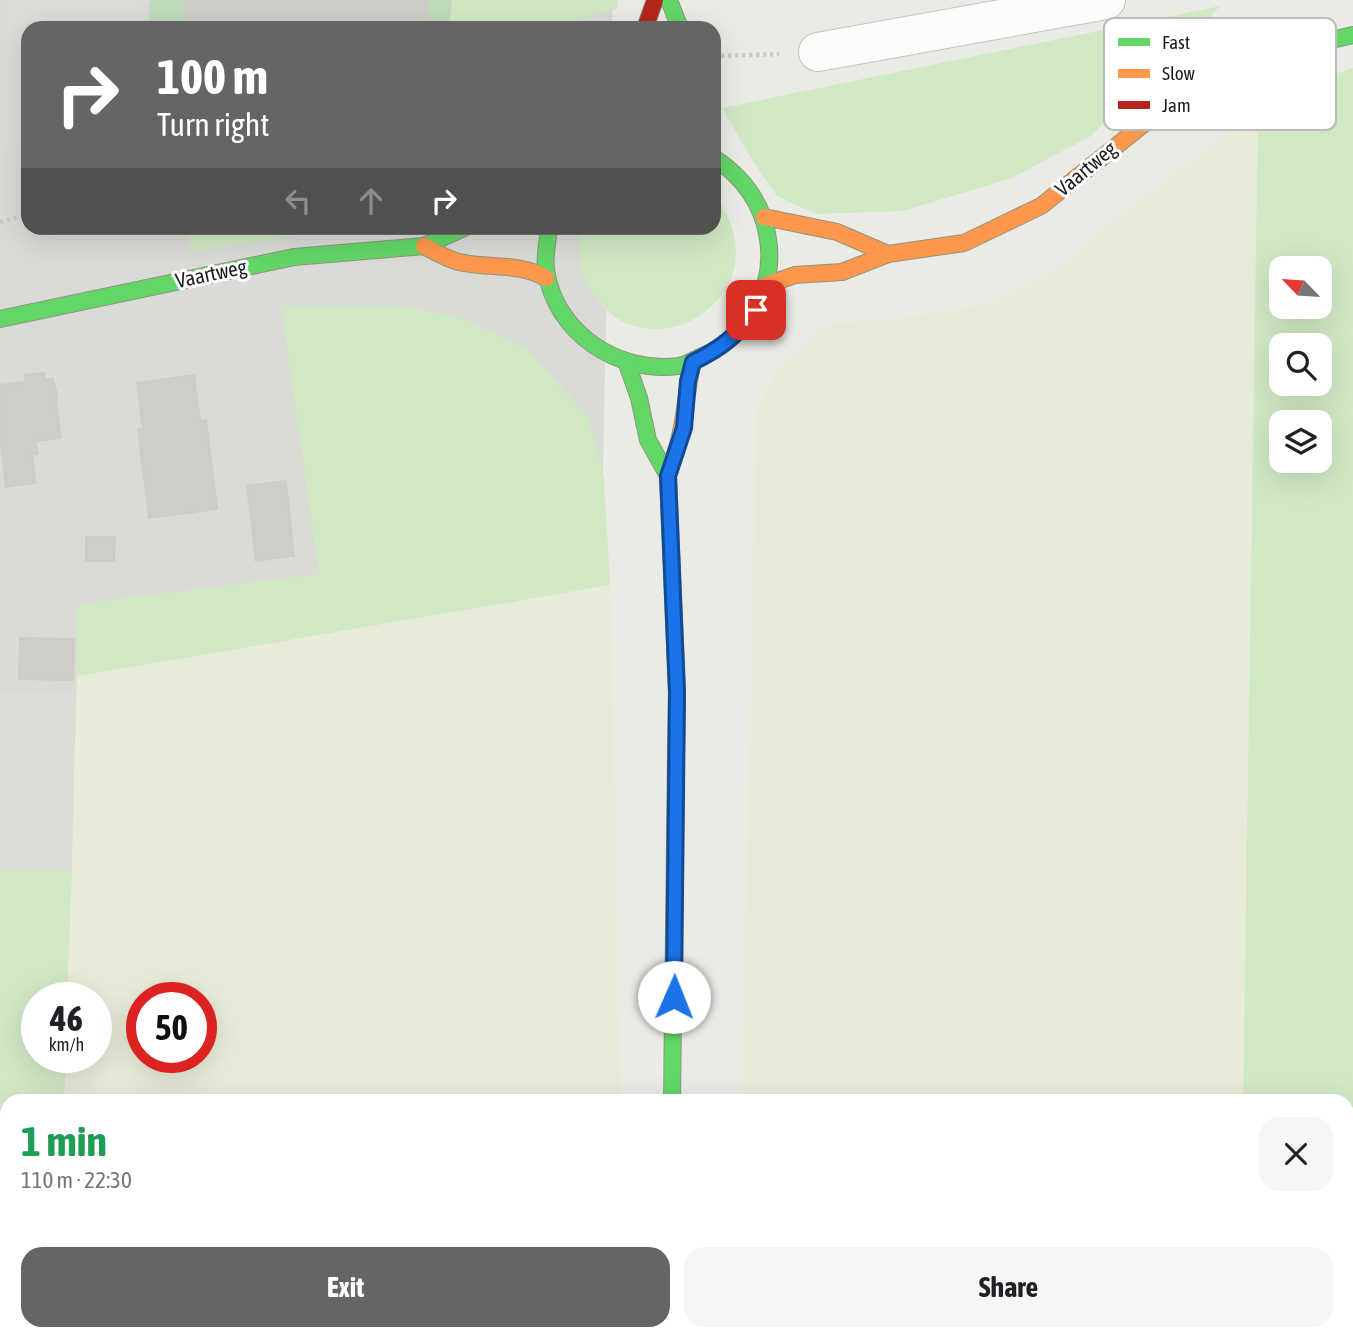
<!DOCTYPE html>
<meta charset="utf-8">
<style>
:root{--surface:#fff;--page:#f6f6f6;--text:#202124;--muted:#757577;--accent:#656563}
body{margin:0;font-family:"Asap Condensed",sans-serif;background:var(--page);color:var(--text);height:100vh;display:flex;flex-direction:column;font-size:26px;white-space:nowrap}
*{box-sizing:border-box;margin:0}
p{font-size:23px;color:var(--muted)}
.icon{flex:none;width:38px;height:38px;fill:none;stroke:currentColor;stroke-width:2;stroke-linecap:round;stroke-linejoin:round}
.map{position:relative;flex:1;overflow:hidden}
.drawer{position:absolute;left:0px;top:1094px;width:1354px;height:247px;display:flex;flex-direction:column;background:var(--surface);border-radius:21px 21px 0 0;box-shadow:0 7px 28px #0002}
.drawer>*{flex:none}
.banner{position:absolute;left:21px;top:21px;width:700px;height:214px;border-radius:21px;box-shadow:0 7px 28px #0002;background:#656563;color:#fff;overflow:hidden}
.needle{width:46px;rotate:295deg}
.buttons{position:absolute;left:1269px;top:256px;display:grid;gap:14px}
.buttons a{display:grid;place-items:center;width:63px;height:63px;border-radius:14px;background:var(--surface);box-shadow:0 7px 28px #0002;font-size:35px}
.speed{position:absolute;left:21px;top:982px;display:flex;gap:14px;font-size:35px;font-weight:700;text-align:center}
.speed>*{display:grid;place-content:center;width:91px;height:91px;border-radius:50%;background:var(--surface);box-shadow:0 7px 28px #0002;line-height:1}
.speed small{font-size:18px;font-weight:400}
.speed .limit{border:10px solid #d22;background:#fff;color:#111}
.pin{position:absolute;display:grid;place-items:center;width:60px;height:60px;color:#fff;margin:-30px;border-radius:14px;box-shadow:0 4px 10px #0006}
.me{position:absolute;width:77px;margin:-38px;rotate:1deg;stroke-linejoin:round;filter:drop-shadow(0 0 5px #0008)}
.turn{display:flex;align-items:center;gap:24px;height:147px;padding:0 21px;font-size:32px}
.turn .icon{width:91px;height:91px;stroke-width:2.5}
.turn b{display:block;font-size:49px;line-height:60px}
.lanes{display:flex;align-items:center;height:66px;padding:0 21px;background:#0003;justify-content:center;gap:35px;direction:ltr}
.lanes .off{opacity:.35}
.round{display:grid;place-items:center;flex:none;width:74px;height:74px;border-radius:21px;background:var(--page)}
.summary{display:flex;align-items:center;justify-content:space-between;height:119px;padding:0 21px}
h1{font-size:42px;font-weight:700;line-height:52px;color:#1e9e55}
.action{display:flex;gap:14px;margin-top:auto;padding:14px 21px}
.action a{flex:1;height:80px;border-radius:21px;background:var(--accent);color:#fff;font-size:28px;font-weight:700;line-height:80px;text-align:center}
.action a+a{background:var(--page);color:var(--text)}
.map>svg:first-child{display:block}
.residential{fill:#dadad7}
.farmland{fill:#e7ecd9;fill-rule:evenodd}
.grass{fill:#d0e9c4;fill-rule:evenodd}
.forest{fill:#c0dabb}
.parking{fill:#dcdcd9}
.building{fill:#cdcdc9;stroke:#ceccc7;stroke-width:2}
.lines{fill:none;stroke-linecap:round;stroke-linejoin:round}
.street-casing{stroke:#c4c4c2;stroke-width:40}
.fast-casing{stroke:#8e957e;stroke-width:18}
.slow-casing{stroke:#8e957e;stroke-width:18}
.jam-casing{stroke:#8e957e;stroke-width:18}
.path{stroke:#d1c8c3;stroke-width:4.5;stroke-dasharray:3.5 3.5;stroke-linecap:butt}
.street{stroke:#fcfcfb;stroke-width:38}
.fast{stroke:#63d668;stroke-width:16}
.slow{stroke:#ff974d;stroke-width:16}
.jam{stroke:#b3261e;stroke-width:16}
.route-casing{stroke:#114b97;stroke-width:18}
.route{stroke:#1a73e8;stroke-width:12}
.labels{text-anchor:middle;stroke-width:6;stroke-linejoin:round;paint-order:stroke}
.street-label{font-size:21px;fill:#1d1d1d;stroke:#fff}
.key{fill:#fff;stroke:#bbb;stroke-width:2}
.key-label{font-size:19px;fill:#1d1d1d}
</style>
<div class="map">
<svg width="1353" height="1340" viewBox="0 0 1353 1340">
<rect width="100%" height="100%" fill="#ebebe6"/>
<polygon class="residential" points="0,0 613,0 612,28 28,28 28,228 608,228 602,520 96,998 37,998 37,1057 94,1057 88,1101 7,1101 7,1272 0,1272"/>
<g class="farmland">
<polygon points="1258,108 1243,1101 742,1101 757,409 778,370 828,324 891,320 992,304 1057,270 1131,207 1212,146"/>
<path d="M 610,585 L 620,1101 L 64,1101 L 65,1057 L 96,1057 L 96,998 L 67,997 L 77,676 ZM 142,998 L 201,998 L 201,1057 L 142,1057 Z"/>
<polygon points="0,1273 7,1274 7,1334 618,1334 618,1340 0,1340"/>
<rect x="737" y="1334" width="502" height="6"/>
</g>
<g class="grass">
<polygon points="452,0 618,0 617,9 548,28 449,28"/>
<polygon points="1220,6 1188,42 1091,136 1012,178 903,211 816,214 777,196 751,158 722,108"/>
<path d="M 1353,68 L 1353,1340 L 1239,1340 L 1239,1334 L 1348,1334 L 1348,1101 L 1243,1101 L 1258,108 L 1274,95 ZM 1281,268 L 1320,268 L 1320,306 L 1281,306 ZM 1281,345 L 1320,345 L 1320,383 L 1281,383 ZM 1281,422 L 1320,422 L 1320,460 L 1281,460 Z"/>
<path d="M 714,194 C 790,295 648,379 593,294 C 579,273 577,252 582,228 L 714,228 Z"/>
<polygon points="185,228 341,228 191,252"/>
<polygon points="281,306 407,306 468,321 525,347 588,416 604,477 610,585 77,676 77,604 319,574"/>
<polygon points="0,870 72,870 67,997 37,998 37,1057 65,1057 64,1101 7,1101 7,1274 0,1273"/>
</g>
<polygon class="forest" points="150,0 452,0 449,28 148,28"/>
<g class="parking">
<polygon points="7,0 142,0 142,28 28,28 28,147 3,146"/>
<polygon points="0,693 75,693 72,870 0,870"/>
</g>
<g class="building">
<polygon points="186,0 427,0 426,28 186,28"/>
<polygon points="44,373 45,379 53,379 57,395 56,404 61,438 36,441 38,454 32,455 35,483 6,487 0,436 0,385 26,382 25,375"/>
<polygon points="194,375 200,421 206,420 217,509 149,518 138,429 143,428 137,383"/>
<polygon points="286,481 294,556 256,561 247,486"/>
<polygon points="86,537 115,537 114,561 86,561"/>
<polygon points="20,638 74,639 73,680 19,679"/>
</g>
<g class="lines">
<defs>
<polyline id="street" points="818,52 1106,0"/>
<g id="fast">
<polyline points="669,0 680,28"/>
<polyline points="1169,104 1190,88 1259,56 1353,35"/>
<path d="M 549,228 C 548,241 544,257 546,270 C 555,333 618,374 679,366 C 685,365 692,361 698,358 C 745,340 776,290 768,239 C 763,204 743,177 714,158"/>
<polyline points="0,319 294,257 424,246 464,228"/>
<polyline points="627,364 639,398 648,440 668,476"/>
<polyline points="672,1101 676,754"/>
</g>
<g id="slow">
<polyline points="764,217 837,232 888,254"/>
<path d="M 424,246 C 435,252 447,259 459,262 C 489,269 518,262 546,278"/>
<polyline points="766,285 795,275 842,272 888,254 964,243 1041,206 1169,104"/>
<path d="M 676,451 C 686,422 685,392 693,362"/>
<polyline points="667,1340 668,1334"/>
</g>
<g id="jam">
<polyline points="645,28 655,0"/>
<polyline points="676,754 677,692 668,476 676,451"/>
</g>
</defs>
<use href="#street" class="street-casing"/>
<use href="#fast" class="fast-casing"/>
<use href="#slow" class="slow-casing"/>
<use href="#jam" class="jam-casing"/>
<g class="path">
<polyline points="714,56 779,54"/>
<polyline points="0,222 28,215"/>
</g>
<use href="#street" class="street"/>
<use href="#fast" class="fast"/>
<use href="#slow" class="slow"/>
<use href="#jam" class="jam"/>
</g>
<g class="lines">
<defs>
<path id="route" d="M 674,997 L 677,692 L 668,476 L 684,428 L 688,381 L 693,362 C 722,348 736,336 756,310"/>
</defs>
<use href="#route" class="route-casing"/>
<use href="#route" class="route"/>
</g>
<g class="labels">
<g class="street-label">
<text transform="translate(1086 169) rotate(-40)" y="7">Vaartweg</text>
<text transform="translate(211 274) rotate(-12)" y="7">Vaartweg</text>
</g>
</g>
<rect x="1104" y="18" width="232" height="112" rx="10" class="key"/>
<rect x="1118" y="38" width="32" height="8" fill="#63d668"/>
<rect x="1118" y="69" width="32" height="9" fill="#ff974d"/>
<rect x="1118" y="101" width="32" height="8" fill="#b3261e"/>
<g class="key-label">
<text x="1162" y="49">Fast</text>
<text x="1162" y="80">Slow</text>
<text x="1162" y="112">Jam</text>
</g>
</svg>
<div class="buttons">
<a><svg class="needle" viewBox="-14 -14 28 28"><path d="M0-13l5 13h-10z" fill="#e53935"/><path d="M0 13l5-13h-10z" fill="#757577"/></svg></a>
<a><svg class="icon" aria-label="search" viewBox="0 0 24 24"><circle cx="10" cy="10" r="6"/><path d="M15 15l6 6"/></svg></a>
<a><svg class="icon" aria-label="layers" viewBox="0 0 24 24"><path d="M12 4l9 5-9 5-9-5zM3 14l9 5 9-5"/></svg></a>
</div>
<div class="speed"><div>46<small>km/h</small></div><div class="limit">50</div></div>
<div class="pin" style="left:756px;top:310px;background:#d93025"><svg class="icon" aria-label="arrive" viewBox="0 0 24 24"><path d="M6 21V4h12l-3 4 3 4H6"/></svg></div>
<svg class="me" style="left:674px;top:997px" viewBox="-20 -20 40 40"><circle r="19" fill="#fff"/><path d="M0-13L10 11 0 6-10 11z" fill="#1a73e8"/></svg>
<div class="banner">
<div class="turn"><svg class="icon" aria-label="right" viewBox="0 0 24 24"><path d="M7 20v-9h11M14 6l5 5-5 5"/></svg><div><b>100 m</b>Turn right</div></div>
<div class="lanes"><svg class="icon off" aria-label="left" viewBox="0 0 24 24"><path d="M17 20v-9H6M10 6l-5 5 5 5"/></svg><svg class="icon off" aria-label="ahead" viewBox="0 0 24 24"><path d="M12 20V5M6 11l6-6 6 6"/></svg><svg class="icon" aria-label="right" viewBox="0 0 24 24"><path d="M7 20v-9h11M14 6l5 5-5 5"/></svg></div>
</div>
<section class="drawer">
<div class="summary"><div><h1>1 min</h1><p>110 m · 22:30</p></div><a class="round"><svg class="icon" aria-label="close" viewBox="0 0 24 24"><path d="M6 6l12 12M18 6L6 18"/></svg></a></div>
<div class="action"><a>Exit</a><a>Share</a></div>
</section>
</div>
